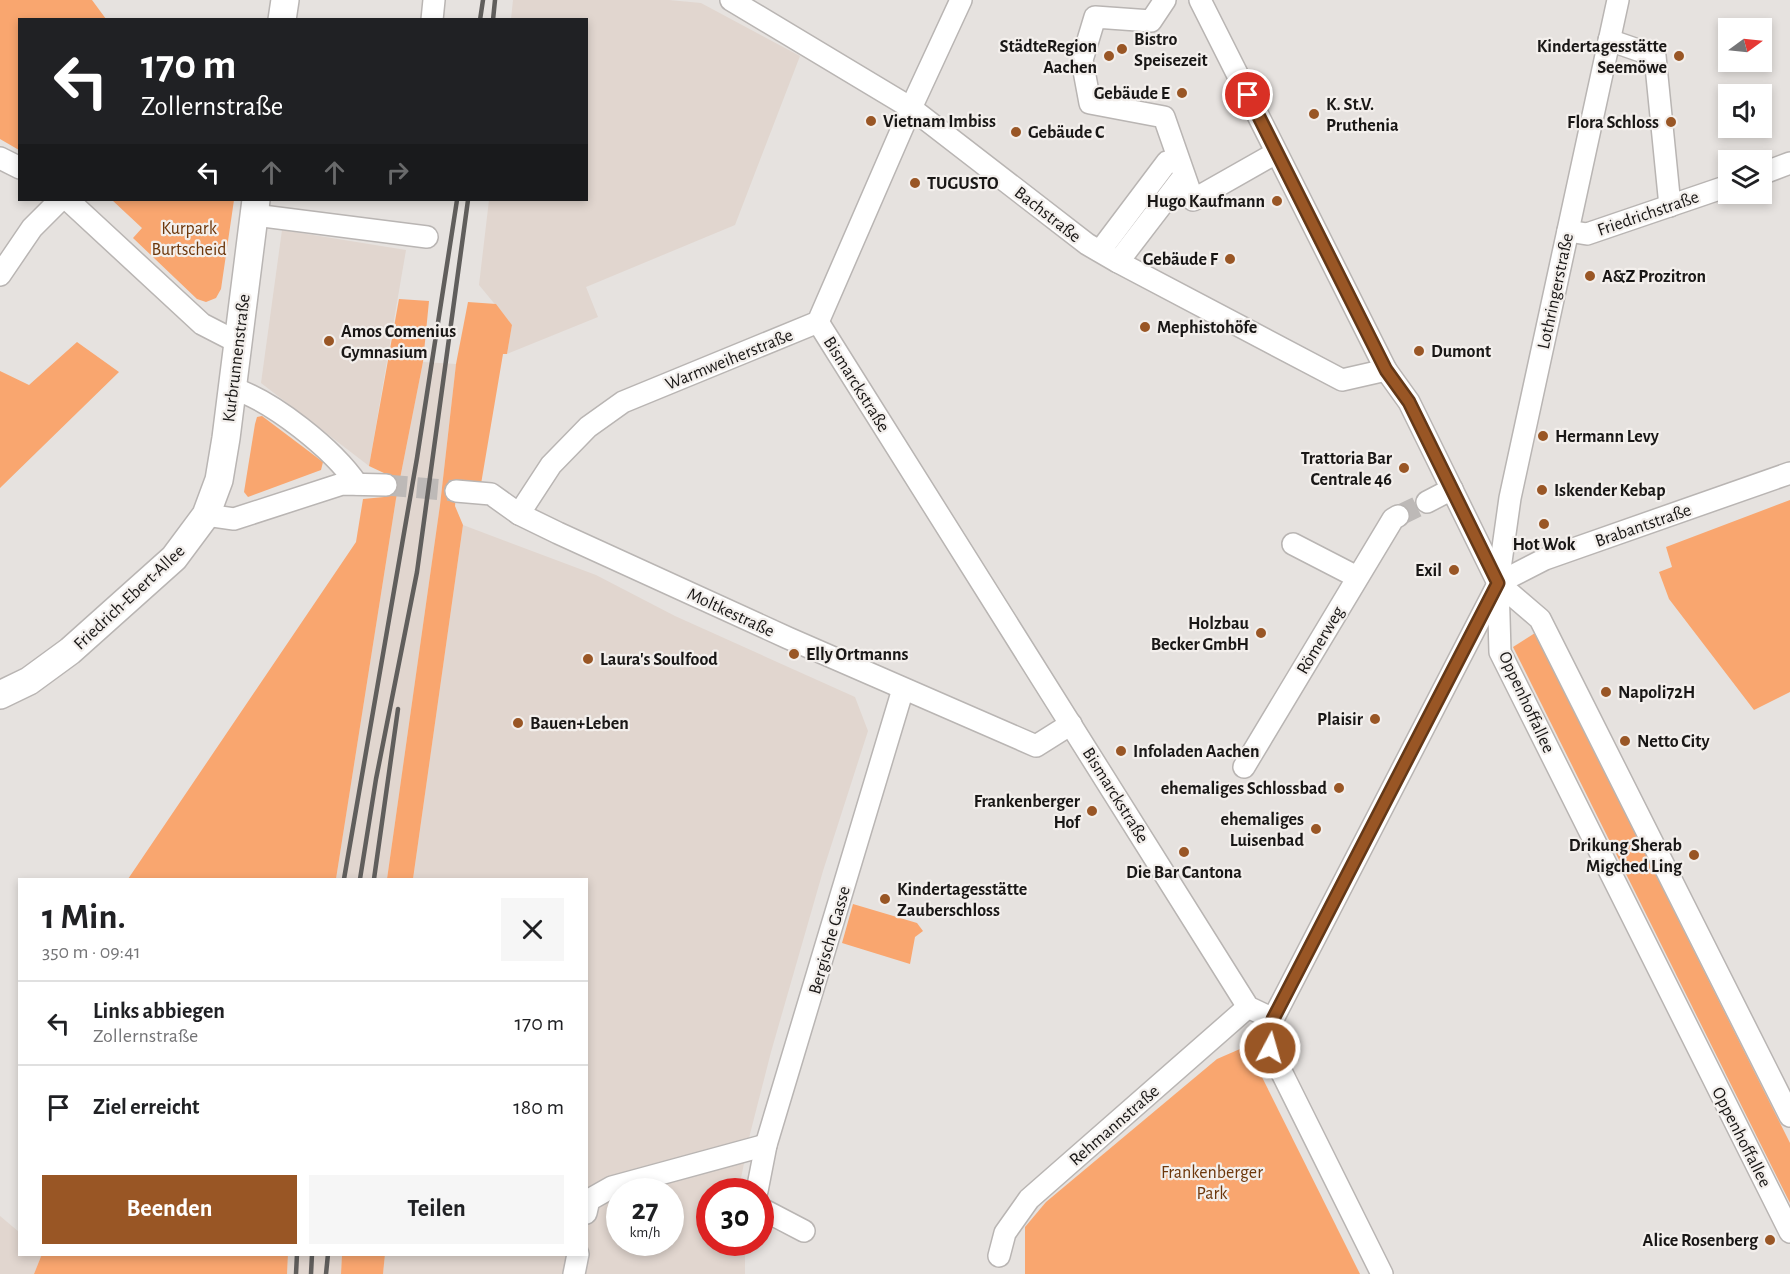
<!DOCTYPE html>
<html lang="de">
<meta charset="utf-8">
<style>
:root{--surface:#fff;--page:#f6f6f6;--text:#202124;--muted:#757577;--line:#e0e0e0;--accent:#995625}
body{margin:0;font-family:"Alegreya Sans",sans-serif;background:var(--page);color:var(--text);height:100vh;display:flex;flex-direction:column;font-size:22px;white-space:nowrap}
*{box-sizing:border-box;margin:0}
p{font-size:20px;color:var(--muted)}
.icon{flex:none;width:33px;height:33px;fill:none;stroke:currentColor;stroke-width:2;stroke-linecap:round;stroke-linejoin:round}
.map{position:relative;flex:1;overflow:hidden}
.side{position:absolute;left:18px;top:878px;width:570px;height:378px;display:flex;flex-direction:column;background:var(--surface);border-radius:0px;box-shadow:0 3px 9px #0003}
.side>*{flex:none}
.top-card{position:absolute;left:18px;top:18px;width:570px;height:183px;border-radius:0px;box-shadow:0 3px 9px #0003;background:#202124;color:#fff;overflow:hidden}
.needle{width:39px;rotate:75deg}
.buttons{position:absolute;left:1718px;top:18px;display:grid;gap:12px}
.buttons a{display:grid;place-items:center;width:54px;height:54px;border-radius:0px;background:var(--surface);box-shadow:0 3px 9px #0003;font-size:30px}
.speed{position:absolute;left:606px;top:1178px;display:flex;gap:12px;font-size:30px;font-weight:700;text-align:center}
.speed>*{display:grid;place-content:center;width:78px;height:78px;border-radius:50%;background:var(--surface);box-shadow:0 3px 9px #0003;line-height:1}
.speed small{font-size:15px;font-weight:400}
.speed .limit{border:9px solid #d22;background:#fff;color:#111}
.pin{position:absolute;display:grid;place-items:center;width:51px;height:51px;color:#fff;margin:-26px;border:3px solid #fff;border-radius:50%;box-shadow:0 2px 6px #0007}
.me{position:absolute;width:66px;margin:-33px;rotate:6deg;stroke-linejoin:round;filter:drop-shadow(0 0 4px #0008)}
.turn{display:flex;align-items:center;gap:21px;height:126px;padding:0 24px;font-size:27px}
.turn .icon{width:78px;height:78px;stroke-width:2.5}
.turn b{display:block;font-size:42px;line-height:51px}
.lanes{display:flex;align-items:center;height:57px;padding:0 24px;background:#0003;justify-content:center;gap:30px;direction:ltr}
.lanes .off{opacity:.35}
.round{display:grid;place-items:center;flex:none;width:63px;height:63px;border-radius:0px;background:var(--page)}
.headline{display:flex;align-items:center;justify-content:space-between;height:102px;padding:0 24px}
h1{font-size:36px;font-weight:600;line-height:45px}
.button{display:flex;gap:12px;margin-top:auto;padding:12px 24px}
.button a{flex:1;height:69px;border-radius:0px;background:var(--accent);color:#fff;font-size:24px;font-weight:600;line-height:69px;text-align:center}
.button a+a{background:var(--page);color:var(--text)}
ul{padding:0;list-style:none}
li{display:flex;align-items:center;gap:18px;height:84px;padding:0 24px;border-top:2px solid var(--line)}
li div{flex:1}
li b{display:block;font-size:22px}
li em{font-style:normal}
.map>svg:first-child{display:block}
.built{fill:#e1d6cf;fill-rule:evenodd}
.green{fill:#f9a66f}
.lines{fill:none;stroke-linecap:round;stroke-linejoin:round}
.minor-tunnel{stroke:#bdb9b7;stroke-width:21;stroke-dasharray:21 10;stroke-linecap:butt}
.minor-casing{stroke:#b9b5b3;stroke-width:24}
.major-casing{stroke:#b9b5b3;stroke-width:30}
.minor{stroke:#fff;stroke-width:21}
.major{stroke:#fff;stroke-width:27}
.rail{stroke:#605e5c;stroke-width:4.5}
.route-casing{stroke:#633818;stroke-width:15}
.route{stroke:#995625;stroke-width:10}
.poi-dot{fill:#995625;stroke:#f3efec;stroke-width:2}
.labels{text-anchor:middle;stroke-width:4.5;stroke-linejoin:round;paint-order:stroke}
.poi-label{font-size:18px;font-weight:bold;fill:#191716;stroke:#f3efec;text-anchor:start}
.street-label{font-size:18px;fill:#191716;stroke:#f3efec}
.park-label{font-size:18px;fill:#6d370b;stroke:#f3efec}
</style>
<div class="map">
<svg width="1790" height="1274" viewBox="0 0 1790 1274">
<rect width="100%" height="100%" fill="#e6e2df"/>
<g class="built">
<polygon points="513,0 669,0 701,3 800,56 735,225 586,287 598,317 507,354 512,325 479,285 489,200 586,200 586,20 511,19"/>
<polygon points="282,230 406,250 369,466 261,383"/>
<polygon points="423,362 456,364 440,505 387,879 336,879 396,499"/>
<path d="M 463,525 L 596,575 L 675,616 L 855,697 L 868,731 L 823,871 L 771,1052 L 750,1134 L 740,1183 L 741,1191 L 710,1191 L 710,1242 L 745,1242 L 745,1274 L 383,1274 L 385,1254 L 586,1254 L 586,879 L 413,879 ZM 620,1191 L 670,1191 L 670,1242 L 620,1242 Z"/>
<polygon points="0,1216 19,1232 20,1254 42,1254 34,1274 0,1274"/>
<polygon points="288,1254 342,1254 341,1274 287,1274"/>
</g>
<g class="green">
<polygon points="0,0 92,0 106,19 20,20 19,150 0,139"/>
<polygon points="112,200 234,200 221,289 216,298 206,302 197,299 133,238 142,228"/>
<polygon points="399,299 429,301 423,362 396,499 336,879 128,879 356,542 363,499 384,497 386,474 369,466"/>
<polygon points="468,302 496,304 512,325 507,354 503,354 481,484 457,485 455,506 463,525 413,879 387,879 440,505 456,364"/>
<polygon points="77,342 119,372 0,488 0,371 29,385"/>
<polygon points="262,416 323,462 321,470 248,497 244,492 255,424 257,417"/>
<polygon points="1790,500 1790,692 1754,710 1669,599 1659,572 1672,567 1666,547"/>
<polygon points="1535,633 1790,1143 1790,1203 1513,647"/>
<polygon points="853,904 917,923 923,931 915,937 910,964 842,943"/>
<polygon points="1240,1049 1256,1065 1360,1274 1025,1274 1025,1227 1046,1202 1217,1059"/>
<polygon points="42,1254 288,1254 287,1274 34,1274"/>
<polygon points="342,1254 385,1254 383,1274 341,1274"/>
</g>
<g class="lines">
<g class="minor-tunnel">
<polyline points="386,485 456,491"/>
<polyline points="1398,516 1427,502"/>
</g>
<defs>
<g id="minor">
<polyline points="731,0 911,108 1087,244 1118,262 1342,380 1386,370"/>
<polyline points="1165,0 1151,21 1095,17 1082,60 1090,103 1164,117 1193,200 1276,153"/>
<polyline points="1200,0 1386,370 1409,402 1498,583 1540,619 1790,1116"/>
<polyline points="1618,0 1510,498 1498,583 1500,652 1790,1232"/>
<polyline points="432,20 434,0"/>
<polyline points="1609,40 1655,56 1670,206"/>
<polyline points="0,158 20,168"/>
<polyline points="1761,174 1790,163"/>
<polyline points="68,200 202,324 237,342"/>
<polyline points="254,215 427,237"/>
<polyline points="1568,231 1587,234 1728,186"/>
<polyline points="1100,251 1167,162"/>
<polyline points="1118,262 1180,181"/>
<polyline points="0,275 32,228 60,200"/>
<polyline points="818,322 1248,1007 1273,1019"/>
<path d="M 232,388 C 273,401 333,449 357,484"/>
<polyline points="456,491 491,494 519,514 558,533 788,638 1036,746 1071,724"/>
<polyline points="1427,502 1452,489"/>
<polyline points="519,514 551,465 588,427 623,402 818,322 911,108 961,0"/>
<polyline points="206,515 234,519 342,484 386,485"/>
<polyline points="1293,544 1357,577"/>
<polyline points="1498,583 1545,559 1790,473"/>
<polyline points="1244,767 1393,519 1398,516"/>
<polyline points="757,1191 766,1145 903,689"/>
<polyline points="760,1208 804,1231"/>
<polyline points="586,1213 589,1200 612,1187 766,1145"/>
<polyline points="999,1256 1005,1233 1029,1199 1248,1007"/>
<polyline points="574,1274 578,1254"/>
<polyline points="1382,1274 1273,1055 1269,1041 1273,1019 1497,586"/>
</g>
<g id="major">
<polyline points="282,20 285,0"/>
<polyline points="0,695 29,681 70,651 174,558 206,515 219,480 226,438 256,200"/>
</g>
</defs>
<use href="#minor" class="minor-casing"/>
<use href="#major" class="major-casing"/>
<use href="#minor" class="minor"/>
<use href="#major" class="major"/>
<g class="rail">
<polyline points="480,20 483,0"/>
<polyline points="493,20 495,0"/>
<polyline points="344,879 417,458 457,200"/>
<polyline points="360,879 376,779 417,572 468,200"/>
<polyline points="374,879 398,709"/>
<polyline points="296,1274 297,1254"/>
<polyline points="311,1274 312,1254"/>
<polyline points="326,1274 328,1254"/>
</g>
</g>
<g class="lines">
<defs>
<polyline id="route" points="1248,95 1386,370 1409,402 1498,583 1273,1019 1269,1033 1270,1048"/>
</defs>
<use href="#route" class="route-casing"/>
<use href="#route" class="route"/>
</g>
<g class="poi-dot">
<circle cx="1122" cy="49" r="6"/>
<circle cx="1109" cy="56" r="6"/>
<circle cx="1679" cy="56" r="6"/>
<circle cx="1182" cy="93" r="6"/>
<circle cx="1314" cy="114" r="6"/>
<circle cx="871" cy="121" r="6"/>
<circle cx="1671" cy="122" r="6"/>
<circle cx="1016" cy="132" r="6"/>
<circle cx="915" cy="183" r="6"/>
<circle cx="1277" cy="201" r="6"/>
<circle cx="1230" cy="259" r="6"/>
<circle cx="1590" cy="276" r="6"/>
<circle cx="1145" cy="327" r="6"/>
<circle cx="329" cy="341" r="6"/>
<circle cx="1419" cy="351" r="6"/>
<circle cx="1543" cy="436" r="6"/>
<circle cx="1404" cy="468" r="6"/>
<circle cx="1542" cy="490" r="6"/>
<circle cx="1544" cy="524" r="6"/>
<circle cx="1454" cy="570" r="6"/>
<circle cx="1261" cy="633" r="6"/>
<circle cx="794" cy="654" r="6"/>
<circle cx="588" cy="659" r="6"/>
<circle cx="1606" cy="692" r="6"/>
<circle cx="1375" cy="719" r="6"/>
<circle cx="518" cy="723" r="6"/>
<circle cx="1625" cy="741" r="6"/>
<circle cx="1121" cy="751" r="6"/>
<circle cx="1339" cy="788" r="6"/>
<circle cx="1092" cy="811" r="6"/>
<circle cx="1316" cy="829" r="6"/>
<circle cx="1184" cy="852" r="6"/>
<circle cx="1694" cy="855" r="6"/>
<circle cx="885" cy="899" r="6"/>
<circle cx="1770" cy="1240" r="6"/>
</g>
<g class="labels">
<g class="poi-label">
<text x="1134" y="45">Bistro<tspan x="1134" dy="21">Speisezeit</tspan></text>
<text x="1097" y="52" text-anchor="end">StädteRegion<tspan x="1097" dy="21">Aachen</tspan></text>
<text x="1667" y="52" text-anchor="end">Kindertagesstätte<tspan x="1667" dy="21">Seemöwe</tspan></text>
<text x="1170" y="99" text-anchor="end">Gebäude E</text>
<text x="1326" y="110">K. St.V.<tspan x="1326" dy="21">Pruthenia</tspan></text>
<text x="883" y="127">Vietnam Imbiss</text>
<text x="1659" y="128" text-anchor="end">Flora Schloss</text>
<text x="1028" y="138">Gebäude C</text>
<text x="927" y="189">TUGUSTO</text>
<text x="1265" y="207" text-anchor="end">Hugo Kaufmann</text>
<text x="1218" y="265" text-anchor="end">Gebäude F</text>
<text x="1602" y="282">A&amp;Z Prozitron</text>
<text x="1157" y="333">Mephistohöfe</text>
<text x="341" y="337">Amos Comenius<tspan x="341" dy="21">Gymnasium</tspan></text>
<text x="1431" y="357">Dumont</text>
<text x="1555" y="442">Hermann Levy</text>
<text x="1392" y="464" text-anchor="end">Trattoria Bar<tspan x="1392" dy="21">Centrale 46</tspan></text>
<text x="1554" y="496">Iskender Kebap</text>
<text x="1544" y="550" text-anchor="middle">Hot Wok</text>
<text x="1442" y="576" text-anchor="end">Exil</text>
<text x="1249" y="629" text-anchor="end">Holzbau<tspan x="1249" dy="21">Becker GmbH</tspan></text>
<text x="806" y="660">Elly Ortmanns</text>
<text x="600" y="665">Laura's Soulfood</text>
<text x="1618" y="698">Napoli72H</text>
<text x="1363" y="725" text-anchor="end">Plaisir</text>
<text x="530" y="729">Bauen+Leben</text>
<text x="1637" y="747">Netto City</text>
<text x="1133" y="757">Infoladen Aachen</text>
<text x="1327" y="794" text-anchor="end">ehemaliges Schlossbad</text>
<text x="1080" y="807" text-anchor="end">Frankenberger<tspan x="1080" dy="21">Hof</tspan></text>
<text x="1304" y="825" text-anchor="end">ehemaliges<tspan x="1304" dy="21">Luisenbad</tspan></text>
<text x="1682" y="851" text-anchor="end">Drikung Sherab<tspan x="1682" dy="21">Migched Ling</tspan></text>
<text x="1184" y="878" text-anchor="middle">Die Bar Cantona</text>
<text x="897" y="895">Kindertagesstätte<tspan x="897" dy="21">Zauberschloss</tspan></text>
<text x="1758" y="1246" text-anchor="end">Alice Rosenberg</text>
</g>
<g class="street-label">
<text transform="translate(1648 213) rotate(-19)" y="6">Friedrichstraße</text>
<text transform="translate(1048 214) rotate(38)" y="6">Bachstraße</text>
<text transform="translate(1555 291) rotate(-78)" y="6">Lothringerstraße</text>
<text transform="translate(236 358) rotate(-83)" y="6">Kurbrunnenstraße</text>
<text transform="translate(729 359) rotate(-22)" y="6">Warmweiherstraße</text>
<text transform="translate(857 384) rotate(58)" y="6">Bismarckstraße</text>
<text transform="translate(1643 525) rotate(-19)" y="6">Brabantstraße</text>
<text transform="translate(129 597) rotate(-43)" y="6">Friedrich-Ebert-Allee</text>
<text transform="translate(731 612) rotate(25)" y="6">Moltkestraße</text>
<text transform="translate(1320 640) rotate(-59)" y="6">Römerweg</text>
<text transform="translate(1527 702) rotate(65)" y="6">Oppenhoffallee</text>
<text transform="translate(1116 795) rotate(58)" y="6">Bismarckstraße</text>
<text transform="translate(829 940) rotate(-74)" y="6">Bergische Gasse</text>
<text transform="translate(1114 1125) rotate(-41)" y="6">Rehmannstraße</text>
<text transform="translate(1742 1137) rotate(63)" y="6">Oppenhoffallee</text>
</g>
<g class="park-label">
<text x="189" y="234">Kurpark<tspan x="189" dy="21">Burtscheid</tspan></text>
<text x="1212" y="1178">Frankenberger<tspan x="1212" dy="21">Park</tspan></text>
</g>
</g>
</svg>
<div class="buttons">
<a><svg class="needle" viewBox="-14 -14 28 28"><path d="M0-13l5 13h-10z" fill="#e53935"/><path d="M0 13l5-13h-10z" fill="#757577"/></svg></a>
<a><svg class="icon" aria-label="sound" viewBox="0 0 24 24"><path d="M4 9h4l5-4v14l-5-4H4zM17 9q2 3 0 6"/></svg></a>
<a><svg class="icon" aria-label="layers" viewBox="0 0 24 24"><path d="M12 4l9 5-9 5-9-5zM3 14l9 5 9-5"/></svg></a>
</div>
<div class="speed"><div>27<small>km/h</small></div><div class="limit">30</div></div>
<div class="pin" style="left:1248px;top:95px;background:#d93025"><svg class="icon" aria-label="arrive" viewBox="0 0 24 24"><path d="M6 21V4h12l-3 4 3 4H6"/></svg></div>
<svg class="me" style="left:1270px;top:1048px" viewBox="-20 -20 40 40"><circle r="17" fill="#995625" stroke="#fff" stroke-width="3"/><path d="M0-11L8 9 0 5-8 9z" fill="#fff"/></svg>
<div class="top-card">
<div class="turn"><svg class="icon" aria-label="left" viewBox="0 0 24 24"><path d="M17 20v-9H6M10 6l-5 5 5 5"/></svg><div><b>170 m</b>Zollernstraße</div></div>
<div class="lanes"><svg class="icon" aria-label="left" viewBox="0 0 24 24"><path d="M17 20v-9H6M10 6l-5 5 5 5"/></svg><svg class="icon off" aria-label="ahead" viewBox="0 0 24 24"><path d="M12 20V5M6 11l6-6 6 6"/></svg><svg class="icon off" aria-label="ahead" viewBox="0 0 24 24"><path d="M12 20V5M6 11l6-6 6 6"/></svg><svg class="icon off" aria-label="right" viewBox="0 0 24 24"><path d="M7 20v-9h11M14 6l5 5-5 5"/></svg></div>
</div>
<section class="side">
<div class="headline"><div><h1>1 Min.</h1><p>350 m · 09:41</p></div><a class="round"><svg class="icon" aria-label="close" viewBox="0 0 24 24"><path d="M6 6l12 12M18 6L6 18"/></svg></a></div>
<ul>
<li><svg class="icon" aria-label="left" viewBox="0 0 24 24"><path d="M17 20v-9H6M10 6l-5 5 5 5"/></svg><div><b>Links abbiegen</b><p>Zollernstraße</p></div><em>170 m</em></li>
<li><svg class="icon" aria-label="arrive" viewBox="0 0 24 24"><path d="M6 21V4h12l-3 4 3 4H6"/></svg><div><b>Ziel erreicht</b></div><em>180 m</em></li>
</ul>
<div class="button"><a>Beenden</a><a>Teilen</a></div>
</section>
</div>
